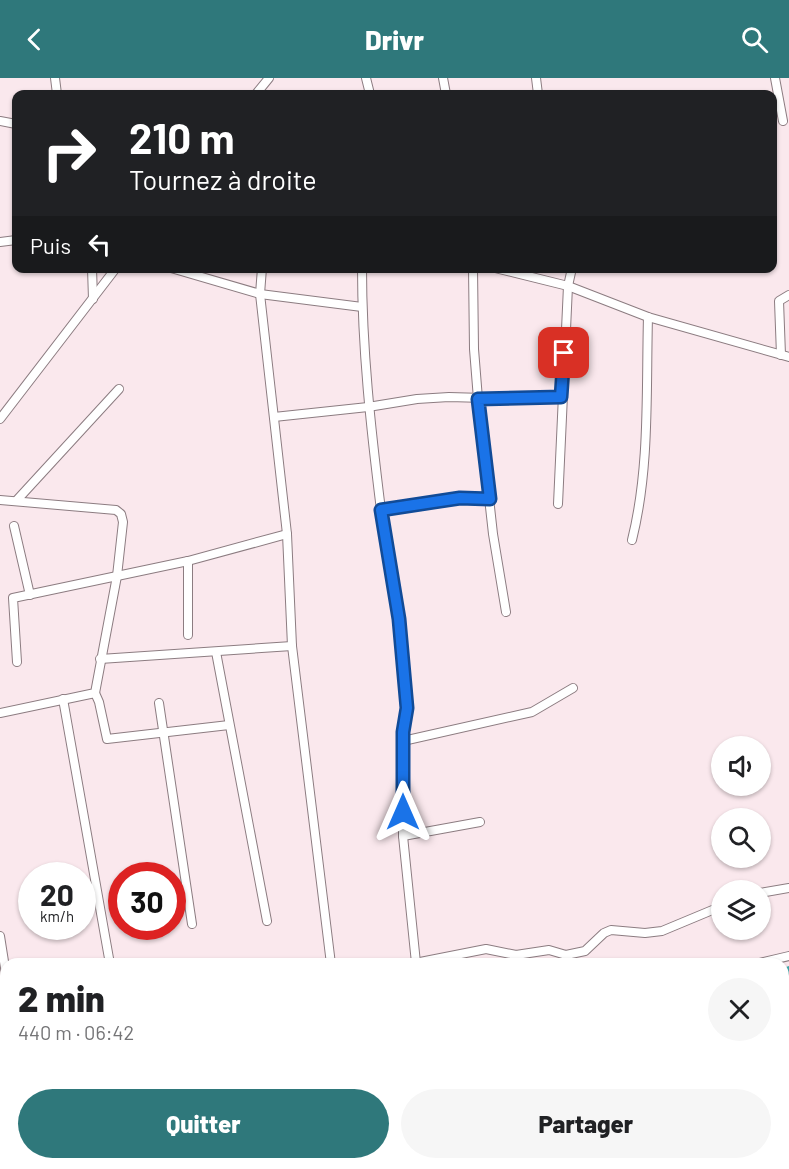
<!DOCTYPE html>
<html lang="fr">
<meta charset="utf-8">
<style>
:root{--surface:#fff;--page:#f6f6f6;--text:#202124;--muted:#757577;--accent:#2f787b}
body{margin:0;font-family:Barlow,sans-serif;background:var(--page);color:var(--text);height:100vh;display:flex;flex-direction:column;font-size:22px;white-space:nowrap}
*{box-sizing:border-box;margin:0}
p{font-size:20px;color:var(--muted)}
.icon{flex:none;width:33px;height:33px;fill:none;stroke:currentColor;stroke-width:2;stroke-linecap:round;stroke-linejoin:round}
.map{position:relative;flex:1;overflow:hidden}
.panel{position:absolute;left:0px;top:880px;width:789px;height:212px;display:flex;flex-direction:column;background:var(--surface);border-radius:18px 18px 0 0;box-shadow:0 2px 4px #0004}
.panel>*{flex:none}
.top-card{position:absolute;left:12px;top:12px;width:765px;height:183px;border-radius:12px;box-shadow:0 2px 4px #0004;background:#202124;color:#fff;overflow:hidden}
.controls{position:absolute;left:711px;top:658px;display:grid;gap:12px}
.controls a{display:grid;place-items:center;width:60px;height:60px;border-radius:50%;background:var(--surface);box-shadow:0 2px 4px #0004;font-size:30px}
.speed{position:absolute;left:18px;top:784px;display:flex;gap:12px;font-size:30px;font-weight:700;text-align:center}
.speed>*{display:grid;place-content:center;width:78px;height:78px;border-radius:50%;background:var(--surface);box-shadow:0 2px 4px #0004;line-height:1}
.speed small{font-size:15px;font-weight:400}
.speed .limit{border:9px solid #d22;background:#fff;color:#111}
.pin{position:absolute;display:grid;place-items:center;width:51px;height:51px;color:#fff;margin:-26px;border-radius:12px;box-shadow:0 3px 9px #0006}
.me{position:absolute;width:66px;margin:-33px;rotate:0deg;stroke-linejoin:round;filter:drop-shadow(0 0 4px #0008)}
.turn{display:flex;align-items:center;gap:21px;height:126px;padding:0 18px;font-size:27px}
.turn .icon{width:78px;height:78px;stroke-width:2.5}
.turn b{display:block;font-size:42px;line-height:51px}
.then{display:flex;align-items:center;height:57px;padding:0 18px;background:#0003;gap:12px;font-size:22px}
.round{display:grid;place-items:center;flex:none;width:63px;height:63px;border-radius:32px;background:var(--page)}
.summary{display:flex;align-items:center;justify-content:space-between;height:102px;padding:0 18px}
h1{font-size:36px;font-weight:800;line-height:45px}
.button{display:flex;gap:12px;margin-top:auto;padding:12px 18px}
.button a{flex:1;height:69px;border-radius:36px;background:var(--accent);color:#fff;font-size:24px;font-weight:800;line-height:69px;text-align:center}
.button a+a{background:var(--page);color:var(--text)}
header{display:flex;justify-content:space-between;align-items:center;height:78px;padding:0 18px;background:var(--accent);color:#fff;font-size:27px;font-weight:800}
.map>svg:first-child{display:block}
.water{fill:#3eabaf}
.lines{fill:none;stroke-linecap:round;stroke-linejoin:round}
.street-casing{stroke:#8c7c81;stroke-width:10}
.street{stroke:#fff;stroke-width:8}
.route-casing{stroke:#114b97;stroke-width:15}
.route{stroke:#1a73e8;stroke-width:10}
</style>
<header><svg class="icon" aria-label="back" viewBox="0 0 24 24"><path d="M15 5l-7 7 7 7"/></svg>Drivr<svg class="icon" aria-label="search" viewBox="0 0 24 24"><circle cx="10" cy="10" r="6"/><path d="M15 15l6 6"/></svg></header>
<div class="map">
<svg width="789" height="1091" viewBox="0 0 789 1091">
<rect width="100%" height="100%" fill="#fae8ed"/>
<polygon class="water" points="789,888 789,1091 774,1091 774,1086 783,1086 783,890"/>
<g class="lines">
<defs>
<g id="street">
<polyline points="55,0 57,16"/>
<polyline points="366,0 370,16"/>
<polyline points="443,0 446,16"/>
<polyline points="536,0 538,16"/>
<polyline points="775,0 783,43"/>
<polyline points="256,16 269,0"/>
<polyline points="0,43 16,46"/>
<polyline points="0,164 16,162"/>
<polyline points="92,190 93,221"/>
<polyline points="171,190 260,216 362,229"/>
<polyline points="262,190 260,216 287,456 292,568 331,886"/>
<path d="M 362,190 C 362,271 371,352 381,432 L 460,420 L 490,421"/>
<polyline points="473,190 474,271 478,321 493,456 506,534"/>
<polyline points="495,190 568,208 648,239 789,279"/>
<polyline points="781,277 779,223 789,217"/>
<polyline points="274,339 368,329 417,321 449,319 523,321 561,319"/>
<polyline points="0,341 116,190"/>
<polyline points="0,422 116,432 121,436 123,444 117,498 95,615 0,635"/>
<polyline points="17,422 119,311"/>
<polyline points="558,426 568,208 572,190"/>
<polyline points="381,432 399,541 407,630 403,654 403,758 416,885"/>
<polyline points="14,448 30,517"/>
<path d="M 632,462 C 650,390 646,313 648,239"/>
<polyline points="188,557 188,483"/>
<polyline points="216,574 267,843"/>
<polyline points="100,581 292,568"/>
<polyline points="17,584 13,520 188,483 287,456"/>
<polyline points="95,615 99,624 107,661 229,647"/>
<polyline points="63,621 110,886"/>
<polyline points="159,625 192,846"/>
<polyline points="403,663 532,634 573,610"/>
<polyline points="403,758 480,744"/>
<polyline points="760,815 789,810"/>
<polyline points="0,858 6,896"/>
<polyline points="410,886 486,871 516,877 549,872 566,877 585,873 604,855 611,852 645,855 662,853 722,828"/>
<polyline points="755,886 789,878"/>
<polyline points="0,958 6,957"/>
<polyline points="0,1001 6,1000"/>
<polyline points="22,1086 23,1091"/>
<polyline points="114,1086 115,1091"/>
<polyline points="230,1086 231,1091"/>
<polyline points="350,1086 350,1091"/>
<polyline points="463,1086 464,1091"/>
<polyline points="567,1086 568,1091"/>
<polyline points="681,1086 681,1091"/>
</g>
</defs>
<use href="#street" class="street-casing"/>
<use href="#street" class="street"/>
</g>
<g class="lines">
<defs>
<polyline id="route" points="403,734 403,654 407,630 399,541 381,432 460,420 490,421 478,321 561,319 564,275"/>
</defs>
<use href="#route" class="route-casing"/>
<use href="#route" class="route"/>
</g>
</svg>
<div class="controls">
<a><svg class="icon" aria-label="sound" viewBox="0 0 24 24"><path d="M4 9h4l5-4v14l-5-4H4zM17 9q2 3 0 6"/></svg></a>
<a><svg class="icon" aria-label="search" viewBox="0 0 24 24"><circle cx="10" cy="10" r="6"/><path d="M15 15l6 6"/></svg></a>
<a><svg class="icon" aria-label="layers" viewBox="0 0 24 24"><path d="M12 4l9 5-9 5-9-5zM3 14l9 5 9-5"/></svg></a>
</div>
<div class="speed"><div>20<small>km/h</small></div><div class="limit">30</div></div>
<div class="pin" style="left:564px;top:275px;background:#d93025"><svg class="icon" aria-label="arrive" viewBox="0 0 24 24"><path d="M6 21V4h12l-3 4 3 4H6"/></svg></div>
<svg class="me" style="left:403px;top:734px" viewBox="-20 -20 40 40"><path d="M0-17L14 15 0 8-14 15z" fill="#1a73e8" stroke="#fff" stroke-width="4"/></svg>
<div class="top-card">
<div class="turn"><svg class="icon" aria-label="right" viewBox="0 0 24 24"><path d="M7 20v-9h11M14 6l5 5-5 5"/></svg><div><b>210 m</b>Tournez à droite</div></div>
<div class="then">Puis<svg class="icon" aria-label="left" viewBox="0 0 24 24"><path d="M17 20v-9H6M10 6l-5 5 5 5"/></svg></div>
</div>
<section class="panel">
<div class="summary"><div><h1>2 min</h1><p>440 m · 06:42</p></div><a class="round"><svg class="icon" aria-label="close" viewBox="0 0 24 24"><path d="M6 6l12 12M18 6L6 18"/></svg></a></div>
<div class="button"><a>Quitter</a><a>Partager</a></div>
</section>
</div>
